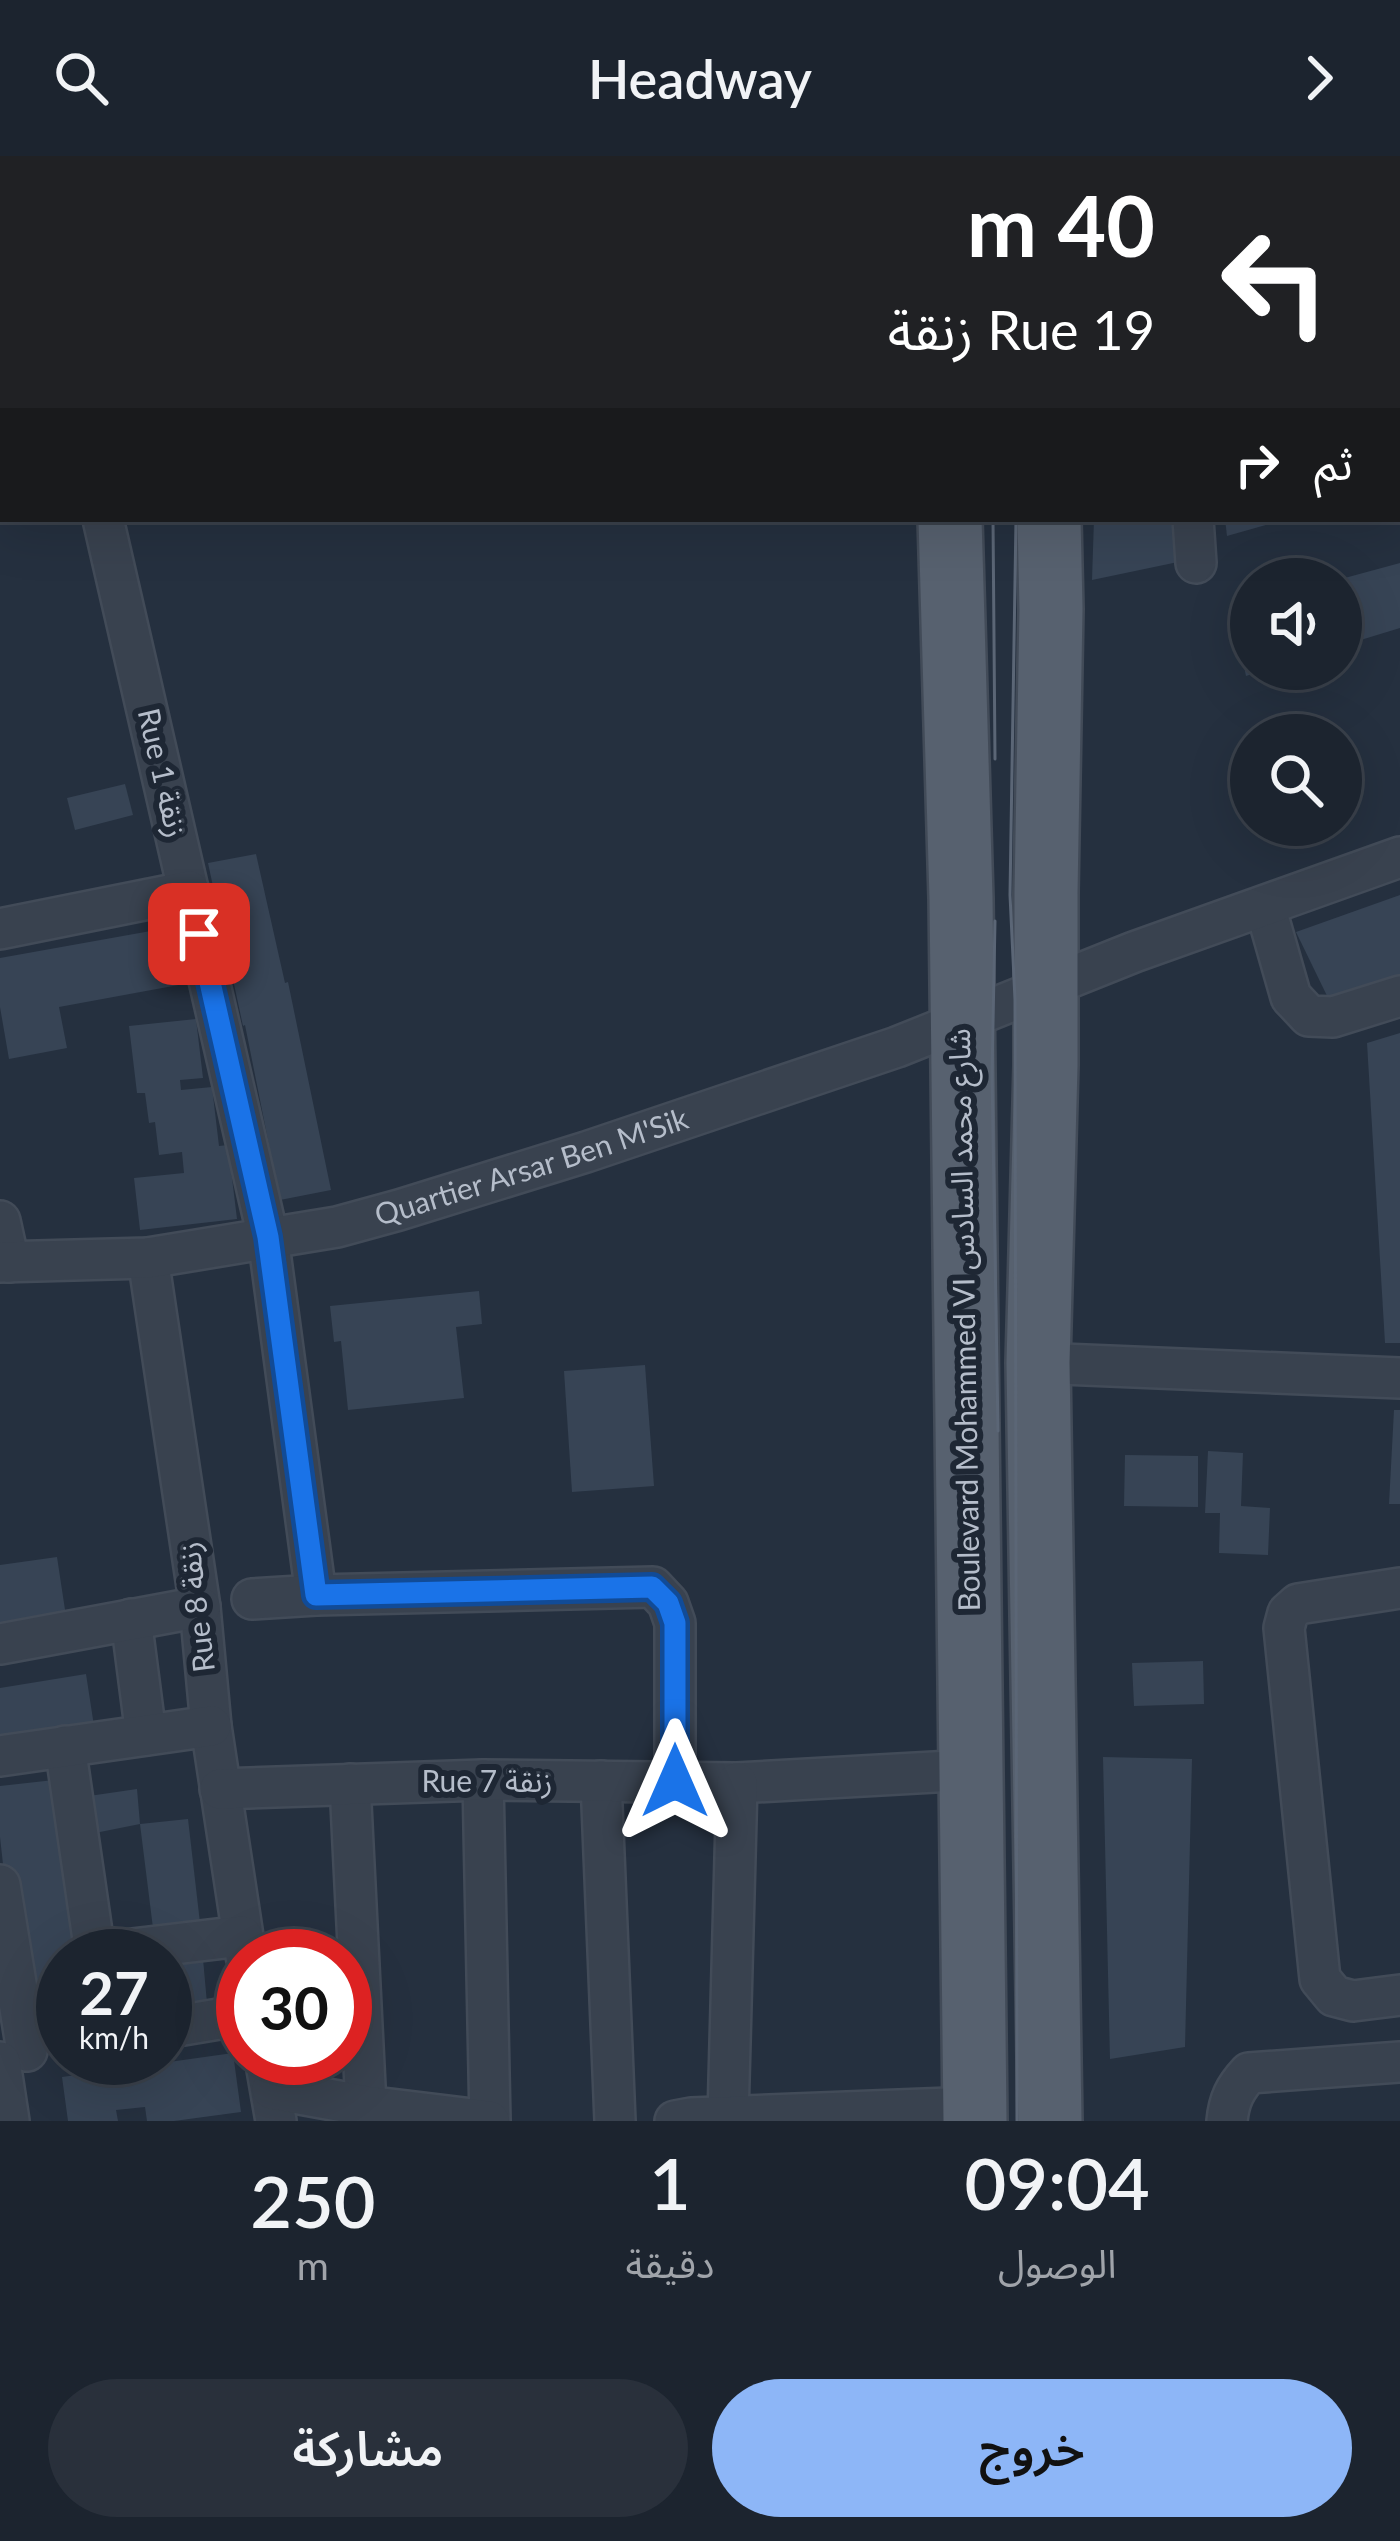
<!DOCTYPE html>
<html lang="ar">
<meta charset="utf-8">
<style>
:root{--surface:#1c242f;--page:#29303b;--text:#f1f3f6;--muted:#a0a4aa;--line:#3a414b;--accent:#8db6f7}
body{margin:0;font-family:Lato,"Noto Sans Arabic",sans-serif;background:var(--page);color:var(--text);direction:rtl;height:100vh;display:flex;flex-direction:column;font-size:45px;white-space:nowrap}
*{box-sizing:border-box;margin:0}
p{font-size:39px;color:var(--muted)}
.icon{flex:none;width:66px;height:66px;fill:none;stroke:currentColor;stroke-width:2;stroke-linecap:round;stroke-linejoin:round}
.map{position:relative;height:1965px;overflow:hidden;direction:ltr}
.panel{display:flex;flex-direction:column;background:var(--surface);flex:1}
.panel>*{flex:none}
.hud{position:absolute;left:0px;top:0px;width:1401px;height:366px;box-shadow:0 12px 48px #0002,0 0 0 3px var(--line);direction:rtl;background:#202124;color:#fff;overflow:hidden}
.controls{position:absolute;left:1230px;top:402px;display:grid;gap:24px}
.controls a{display:grid;place-items:center;width:132px;height:132px;border-radius:50%;background:var(--surface);box-shadow:0 12px 48px #0002,0 0 0 3px var(--line);font-size:60px}
.speed{position:absolute;left:36px;top:1773px;display:flex;gap:24px;font-size:60px;font-weight:700;text-align:center}
.speed>*{display:grid;place-content:center;width:156px;height:156px;border-radius:50%;background:var(--surface);box-shadow:0 12px 48px #0002,0 0 0 3px var(--line);line-height:1}
.speed small{font-size:30px;font-weight:400}
.speed .limit{border:18px solid #d22;background:#fff;color:#111}
.pin{position:absolute;display:grid;place-items:center;width:102px;height:102px;color:#fff;margin:-51px;border-radius:24px;box-shadow:0 6px 18px #0006}
.me{position:absolute;width:132px;margin:-66px;rotate:0deg;stroke-linejoin:round;filter:drop-shadow(0 0 9px #0008)}
.turn{display:flex;align-items:center;gap:42px;height:252px;padding:0 48px;font-size:54px}
.turn .icon{width:156px;height:156px;stroke-width:2.5}
.turn b{display:block;font-size:84px;line-height:102px}
.then{display:flex;align-items:center;height:114px;padding:0 48px;background:#0003;gap:24px;font-size:45px}
.eta{display:flex;justify-content:space-evenly;align-items:center;height:204px;text-align:center}
.eta b{font-size:72px;font-weight:600;line-height:84px}
.primary-button{display:flex;gap:24px;margin-top:auto;padding:24px 48px}
.primary-button a{flex:1;height:138px;border-radius:72px;background:var(--accent);color:#111;font-size:48px;font-weight:600;line-height:138px;text-align:center}
.primary-button a+a{background:var(--page);color:var(--text)}
header{display:flex;justify-content:space-between;align-items:center;height:156px;padding:0 48px;background:var(--surface);font-size:54px;font-weight:600}
.map>svg:first-child{display:block}
.building{fill:#374455}
.lines{fill:none;stroke-linecap:round;stroke-linejoin:round}
.minor-casing{stroke:#424b58;stroke-width:44}
.secondary-casing{stroke:#424b58;stroke-width:62}
.primary-casing{stroke:#424b58;stroke-width:68}
.minor{stroke:#39424f;stroke-width:39}
.secondary{stroke:#475162;stroke-width:57}
.primary{stroke:#57616f;stroke-width:63}
.tram{stroke:#5b6676;stroke-width:3}
.route-casing{stroke:#114b97;stroke-width:30}
.route{stroke:#1a73e8;stroke-width:21}
.labels{text-anchor:middle;stroke-width:12;stroke-linejoin:round;paint-order:stroke}
.street-label{font-size:30px;fill:#b5bdca;stroke:#1e2734}
</style>
<header><svg class="icon" aria-label="forward" viewBox="0 0 24 24"><path d="M9 5l7 7-7 7"/></svg>Headway<svg class="icon" aria-label="search" viewBox="0 0 24 24"><circle cx="10" cy="10" r="6"/><path d="M15 15l6 6"/></svg></header>
<div class="map">
<svg width="1400" height="1965" viewBox="0 0 1400 1965">
<rect width="100%" height="100%" fill="#25303f"/>
<g class="building">
<polygon points="1094,363 1178,363 1178,406 1092,424"/>
<polygon points="1225,363 1284,363 1284,364 1227,380"/>
<polygon points="1400,407 1400,472 1341,490 1341,423"/>
<polygon points="1251,448 1251,513 1264,514 1246,520 1232,453"/>
<polygon points="125,628 133,659 75,674 67,642"/>
<polygon points="256,698 285,827 288,826 331,1034 280,1044 245,869 243,870 208,707"/>
<polygon points="1400,739 1400,822 1331,848 1296,776"/>
<polygon points="173,771 184,828 59,851 67,892 9,903 0,851 0,802"/>
<polygon points="196,863 203,922 180,924 181,934 212,931 219,990 228,989 237,1063 140,1074 134,1022 184,1017 182,996 159,999 155,966 149,967 145,937 137,937 129,870"/>
<polygon points="1400,877 1400,1187 1385,1187 1367,887"/>
<polygon points="479,1135 482,1168 456,1171 464,1242 348,1254 341,1185 334,1186 330,1150"/>
<polygon points="645,1209 654,1330 572,1336 564,1215"/>
<polygon points="1394,1254 1400,1254 1400,1348 1389,1348"/>
<polygon points="1208,1295 1243,1297 1241,1350 1270,1352 1268,1399 1219,1397 1220,1357 1205,1357"/>
<polygon points="1125,1299 1198,1300 1198,1351 1124,1350"/>
<polygon points="57,1401 67,1467 0,1477 0,1409"/>
<polygon points="1203,1505 1204,1548 1134,1550 1132,1507"/>
<polygon points="86,1518 94,1570 0,1585 0,1532"/>
<polygon points="1103,1601 1192,1603 1185,1891 1110,1903"/>
<polygon points="54,1624 82,1800 63,1800 63,1877 49,1878 44,1832 17,1835 0,1681 0,1630"/>
<polygon points="137,1633 140,1668 95,1677 89,1640"/>
<polygon points="188,1663 200,1767 153,1772 140,1668"/>
<polygon points="203,1803 208,1858 165,1862 165,1809"/>
<polygon points="233,1897 241,1956 174,1965 147,1965 145,1951 116,1954 118,1965 68,1965 62,1921"/>
</g>
<g class="lines">
<defs>
<g id="minor">
<polyline points="474,3 475,0"/>
<polyline points="0,96 3,94"/>
<polyline points="1398,104 1400,103"/>
<polyline points="1398,141 1400,146"/>
<polyline points="1398,235 1400,234"/>
<polyline points="0,347 3,346"/>
<polyline points="103,363 268,1081 316,1439"/>
<polyline points="1193,363 1196,407"/>
<polyline points="1265,750 1291,841 1309,860 1333,861 1400,840"/>
<polyline points="0,773 189,735"/>
<polyline points="0,1065 9,1106"/>
<polyline points="148,1102 200,1451 211,1570 246,1800"/>
<path id="s1" d="M 0,1106 L 148,1102 L 337,1071 L 399,1054 L 586,996 L 897,891 L 1134,796 L 1400,701"/>
<polyline points="1038,1207 1400,1222"/>
<polyline points="1400,1432 1298,1448 1288,1457 1284,1472 1320,1823 1334,1840 1353,1845 1400,1839"/>
<polyline points="252,1443 316,1439 653,1431 668,1447 675,1467 675,1625"/>
<polyline points="131,1463 146,1579"/>
<polyline points="0,1488 200,1451"/>
<polyline points="65,1590 93,1783 103,1793 115,1795 242,1780"/>
<polyline points="0,1600 211,1570"/>
<polyline points="483,1624 490,1965"/>
<polyline points="601,1625 615,1965"/>
<polyline points="350,1628 366,1950"/>
<polyline points="220,1633 483,1624 737,1627 970,1614"/>
<polyline points="0,1729 27,1895"/>
<polyline points="165,1872 243,1859"/>
<polyline points="265,1902 276,1965"/>
<polyline points="0,1906 9,1965"/>
<polyline points="272,1933 366,1950 489,1965"/>
<polyline points="728,1961 737,1627"/>
<polyline points="675,1965 691,1962 976,1951"/>
<path d="M 1227,1965 C 1229,1944 1235,1932 1249,1917 L 1400,1906"/>
</g>
<polyline id="secondary" points="1309,3 1316,0"/>
<g id="primary">
<polyline points="964,0 964,3"/>
<polyline points="1077,3 1078,0"/>
<polyline points="950,363 961,742 975,1965"/>
<polyline points="1049,363 1051,453 1046,737 1046,909 1038,1207 1050,1965"/>
</g>
</defs>
<use href="#minor" class="minor-casing"/>
<use href="#secondary" class="secondary-casing"/>
<use href="#primary" class="primary-casing"/>
<use href="#minor" class="minor"/>
<use href="#secondary" class="secondary"/>
<use href="#primary" class="primary"/>
<g class="tram">
<polyline points="992,0 992,3"/>
<polyline points="1013,0 1013,3"/>
<polyline points="993,363 995,603"/>
<polyline points="1016,363 1010,739 1015,844 1017,1965"/>
<polyline points="995,765 992,919 998,1275"/>
</g>
</g>
<g class="lines">
<defs>
<polyline id="route" points="199,778 268,1081 316,1439 652,1431 668,1447 675,1467 675,1625"/>
</defs>
<use href="#route" class="route-casing"/>
<use href="#route" class="route"/>
</g>
<g class="labels">
<g class="street-label">
<text transform="translate(162 617) rotate(77)" y="10">Rue 1 زنقة</text>
<text dy="10" stroke="none"><textPath href="#s1" startOffset="543">Quartier Arsar Ben M'Sik</textPath></text>
<text transform="translate(965 1164) rotate(-91)" y="10">Boulevard Mohammed VI شارع محمد السادس</text>
<text transform="translate(197 1451) rotate(-97)" y="10">Rue 8 زنقة</text>
<text x="487" y="1636">Rue 7 زنقة</text>
</g>
</g>
</svg>
<div class="controls">
<a><svg class="icon" aria-label="sound" viewBox="0 0 24 24"><path d="M4 9h4l5-4v14l-5-4H4zM17 9q2 3 0 6"/></svg></a>
<a><svg class="icon" aria-label="search" viewBox="0 0 24 24"><circle cx="10" cy="10" r="6"/><path d="M15 15l6 6"/></svg></a>
</div>
<div class="speed"><div>27<small>km/h</small></div><div class="limit">30</div></div>
<div class="pin" style="left:199px;top:778px;background:#d93025"><svg class="icon" aria-label="arrive" viewBox="0 0 24 24"><path d="M6 21V4h12l-3 4 3 4H6"/></svg></div>
<svg class="me" style="left:675px;top:1625px" viewBox="-20 -20 40 40"><path d="M0-17L14 15 0 8-14 15z" fill="#1a73e8" stroke="#fff" stroke-width="4"/></svg>
<div class="hud">
<div class="turn"><svg class="icon" aria-label="left" viewBox="0 0 24 24"><path d="M17 20v-9H6M10 6l-5 5 5 5"/></svg><div><b>40 m</b>Rue 19 زنقة</div></div>
<div class="then">ثم<svg class="icon" aria-label="right" viewBox="0 0 24 24"><path d="M7 20v-9h11M14 6l5 5-5 5"/></svg></div>
</div>
</div>
<section class="panel">
<div class="eta">
<div><b>09:04</b><p>الوصول</p></div>
<div><b>1</b><p>دقيقة</p></div>
<div><b>250</b><p>m</p></div>
</div>
<div class="primary-button"><a>خروج</a><a>مشاركة</a></div>
</section>
